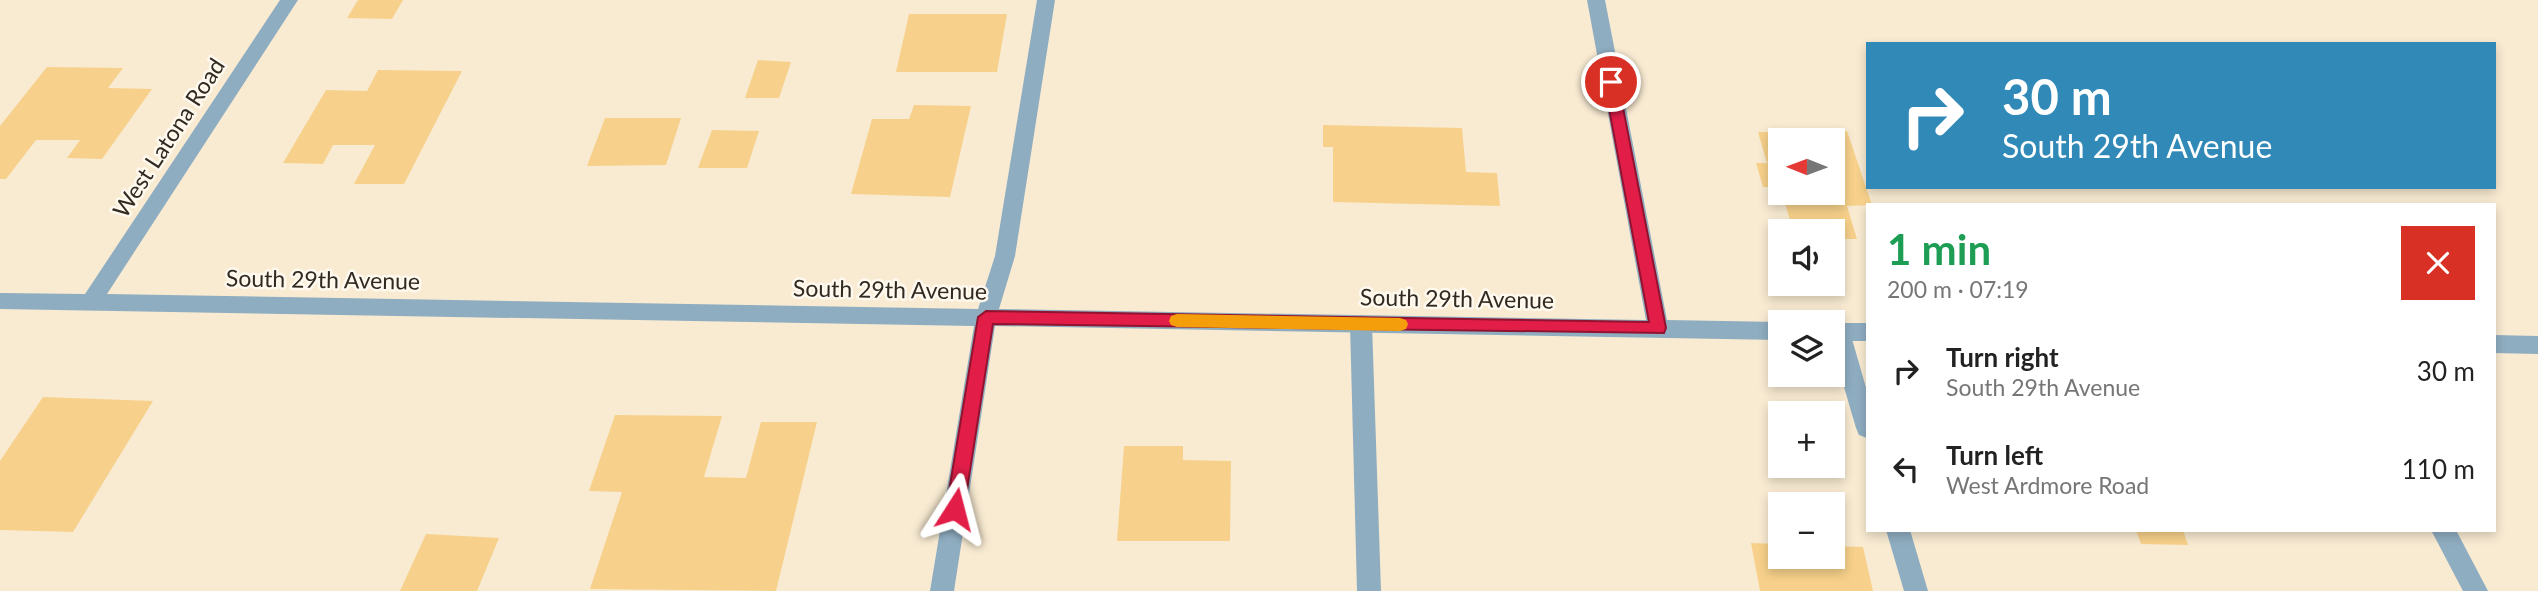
<!DOCTYPE html>
<meta charset="utf-8">
<style>
:root{--surface:#fff;--page:#f2f2f2;--text:#222;--muted:#767676}
body{margin:0;font-family:Lato,sans-serif;background:var(--page);color:var(--text);height:100vh;display:flex;flex-direction:column;font-size:26px;white-space:nowrap}
*{box-sizing:border-box;margin:0}
p{font-size:23px;color:var(--muted)}
.icon{flex:none;width:38px;height:38px;fill:none;stroke:currentColor;stroke-width:2;stroke-linecap:round;stroke-linejoin:round}
.map{position:relative;flex:1;overflow:hidden}
.details{position:absolute;left:1866px;top:203px;width:630px;height:329px;display:flex;flex-direction:column;background:var(--surface);border-radius:0px;box-shadow:0 4px 10px #0003}
.details>*{flex:none}
.top-card{position:absolute;left:1866px;top:42px;width:630px;height:147px;border-radius:0px;box-shadow:0 4px 10px #0003;background:#3189b8;color:#fff;overflow:hidden}
.needle{width:46px;rotate:271deg}
.buttons{position:absolute;left:1768px;top:128px;display:grid;gap:14px}
.buttons a{display:grid;place-items:center;width:77px;height:77px;border-radius:0px;background:var(--surface);box-shadow:0 4px 10px #0003;font-size:35px}
.pin{position:absolute;display:grid;place-items:center;width:60px;height:60px;color:#fff;margin:-30px;border:4px solid #fff;border-radius:50%;box-shadow:0 2px 7px #0007}
.me{position:absolute;width:77px;margin:-38px;rotate:9deg;stroke-linejoin:round;filter:drop-shadow(0 0 5px #0008)}
.turn{display:flex;align-items:center;gap:24px;height:147px;padding:0 21px;font-size:32px}
.turn .icon{width:91px;height:91px;stroke-width:2.5}
.turn b{display:block;font-size:49px;line-height:60px}
.round{display:grid;place-items:center;flex:none;width:74px;height:74px;border-radius:0px;background:var(--page)}
.overview{display:flex;align-items:center;justify-content:space-between;height:119px;padding:0 21px}
h1{font-size:42px;font-weight:700;line-height:52px;color:#1e9e55}
ul{padding:0;list-style:none}
li{display:flex;align-items:center;gap:21px;height:98px;padding:0 21px}
li div{flex:1}
li b{display:block;font-size:26px}
li em{font-style:normal}
.map>svg:first-child{display:block}
.building{fill:#f7d18b}
.lines{fill:none;stroke-linecap:round;stroke-linejoin:round}
.lane{fill:#8fadc1;fill-rule:evenodd}
.street{fill:#8fadc1;fill-rule:evenodd}
.route{fill:#e11d48;stroke:#92132f;stroke-width:2}
.slow{fill:#f59e0b}
.labels{text-anchor:middle;stroke-width:5;stroke-linejoin:round;paint-order:stroke}
.street-label{font-size:23px;fill:#302a21;stroke:#fff9ef}
</style>
<div class="map">
<svg width="2538" height="591" viewBox="0 0 2538 591">
<rect width="100%" height="100%" fill="#f9ebd2"/>
<g class="building">
<polygon points="358,0 403,0 392,19 347,18"/>
<polygon points="909,14 1007,14 997,72 896,72"/>
<polygon points="758,60 791,62 779,98 745,98"/>
<polygon points="47,67 123,68 108,88 152,89 102,159 67,158 80,140 36,140 6,179 0,179 0,126"/>
<polygon points="378,70 462,71 404,184 354,184 375,145 333,145 323,164 283,163 326,90 367,91"/>
<polygon points="914,105 971,106 950,197 851,194 872,119 909,119"/>
<polygon points="605,118 681,118 666,165 587,166"/>
<polygon points="1323,125 1462,128 1466,172 1497,173 1500,206 1333,202 1333,147 1323,147"/>
<polygon points="712,130 759,131 747,168 698,168"/>
<polygon points="1847,131 1872,205 1847,206 1857,239 1832,239 1832,231 1793,231 1782,192 1832,192 1832,140 1780,140 1780,187 1763,187 1756,163 1767,163 1758,132"/>
<polygon points="43,397 153,401 73,532 0,530 0,461"/>
<polygon points="615,415 722,416 704,477 746,478 761,422 817,422 776,591 590,589 622,492 589,491"/>
<polygon points="1124,446 1183,446 1183,460 1231,461 1230,541 1117,541"/>
<polygon points="2136,530 2183,530 2188,545 2141,544"/>
<polygon points="426,534 499,538 477,591 400,591"/>
<polygon points="1751,543 1780,544 1780,556 1832,556 1832,546 1863,547 1873,591 1760,591"/>
</g>
<g class="lines">
<g class="lane">
<polygon points="1361,315 1369,318 1372,324 1381,591 1357,591 1350,324 1353,318"/>
<polygon points="1839,323 1847,326 1850,332 1867,391 1867,438 1859,435 1856,428 1832,346 1832,326"/>
<polygon points="1886,530 1910,530 1928,591 1904,591"/>
<polygon points="2431,530 2456,530 2488,591 2463,591"/>
</g>
<g class="street">
<polygon points="280,0 298,0 107,294 978,309 995,256 1037,0 1055,0 1015,256 999,309 1646,320 1587,0 1605,0 1667,320 1780,322 1780,340 995,326 954,591 930,591 974,326 0,309 0,293 85,294"/>
<rect x="1832" y="323" width="35" height="18"/>
<polygon points="2494,335 2538,336 2538,354 2494,353"/>
</g>
</g>
<polygon class="route" points="1611,77 1618,82 1666,328 1664,333 993,324 964,509 961,514 955,517 949,514 946,509 978,317 986,311 1649,322 1604,82"/>
<polygon class="slow" points="1177,314 1400,318 1406,320 1408,324 1406,329 1400,331 1177,327 1171,325 1169,321 1171,316"/>
<g class="labels">
<g class="street-label">
<text transform="translate(169 138) rotate(-57)" y="8">West Latona Road</text>
<text transform="translate(323 280) rotate(1)" y="8">South 29th Avenue</text>
<text transform="translate(890 290) rotate(1)" y="8">South 29th Avenue</text>
<text transform="translate(1457 299) rotate(1)" y="8">South 29th Avenue</text>
</g>
</g>
</svg>
<div class="buttons">
<a><svg class="needle" viewBox="-14 -14 28 28"><path d="M0-13l5 13h-10z" fill="#e53935"/><path d="M0 13l5-13h-10z" fill="#767676"/></svg></a>
<a><svg class="icon" aria-label="sound" viewBox="0 0 24 24"><path d="M4 9h4l5-4v14l-5-4H4zM17 9q2 3 0 6"/></svg></a>
<a><svg class="icon" aria-label="layers" viewBox="0 0 24 24"><path d="M12 4l9 5-9 5-9-5zM3 14l9 5 9-5"/></svg></a>
<a>+</a>
<a>−</a>
</div>
<div class="pin" style="left:1611px;top:82px;background:#d93025"><svg class="icon" aria-label="arrive" viewBox="0 0 24 24"><path d="M6 21V4h12l-3 4 3 4H6"/></svg></div>
<svg class="me" style="left:955px;top:509px" viewBox="-20 -20 40 40"><path d="M0-17L14 15 0 8-14 15z" fill="#e11d48" stroke="#fff" stroke-width="4"/></svg>
<div class="top-card">
<div class="turn"><svg class="icon" aria-label="right" viewBox="0 0 24 24"><path d="M7 20v-9h11M14 6l5 5-5 5"/></svg><div><b>30 m</b>South 29th Avenue</div></div>
</div>
<section class="details">
<div class="overview"><div><h1>1 min</h1><p>200 m · 07:19</p></div><a class="round" style="background:#d93025;color:#fff"><svg class="icon" aria-label="close" viewBox="0 0 24 24"><path d="M6 6l12 12M18 6L6 18"/></svg></a></div>
<ul>
<li><svg class="icon" aria-label="right" viewBox="0 0 24 24"><path d="M7 20v-9h11M14 6l5 5-5 5"/></svg><div><b>Turn right</b><p>South 29th Avenue</p></div><em>30 m</em></li>
<li><svg class="icon" aria-label="left" viewBox="0 0 24 24"><path d="M17 20v-9H6M10 6l-5 5 5 5"/></svg><div><b>Turn left</b><p>West Ardmore Road</p></div><em>110 m</em></li>
</ul>
</section>
</div>
